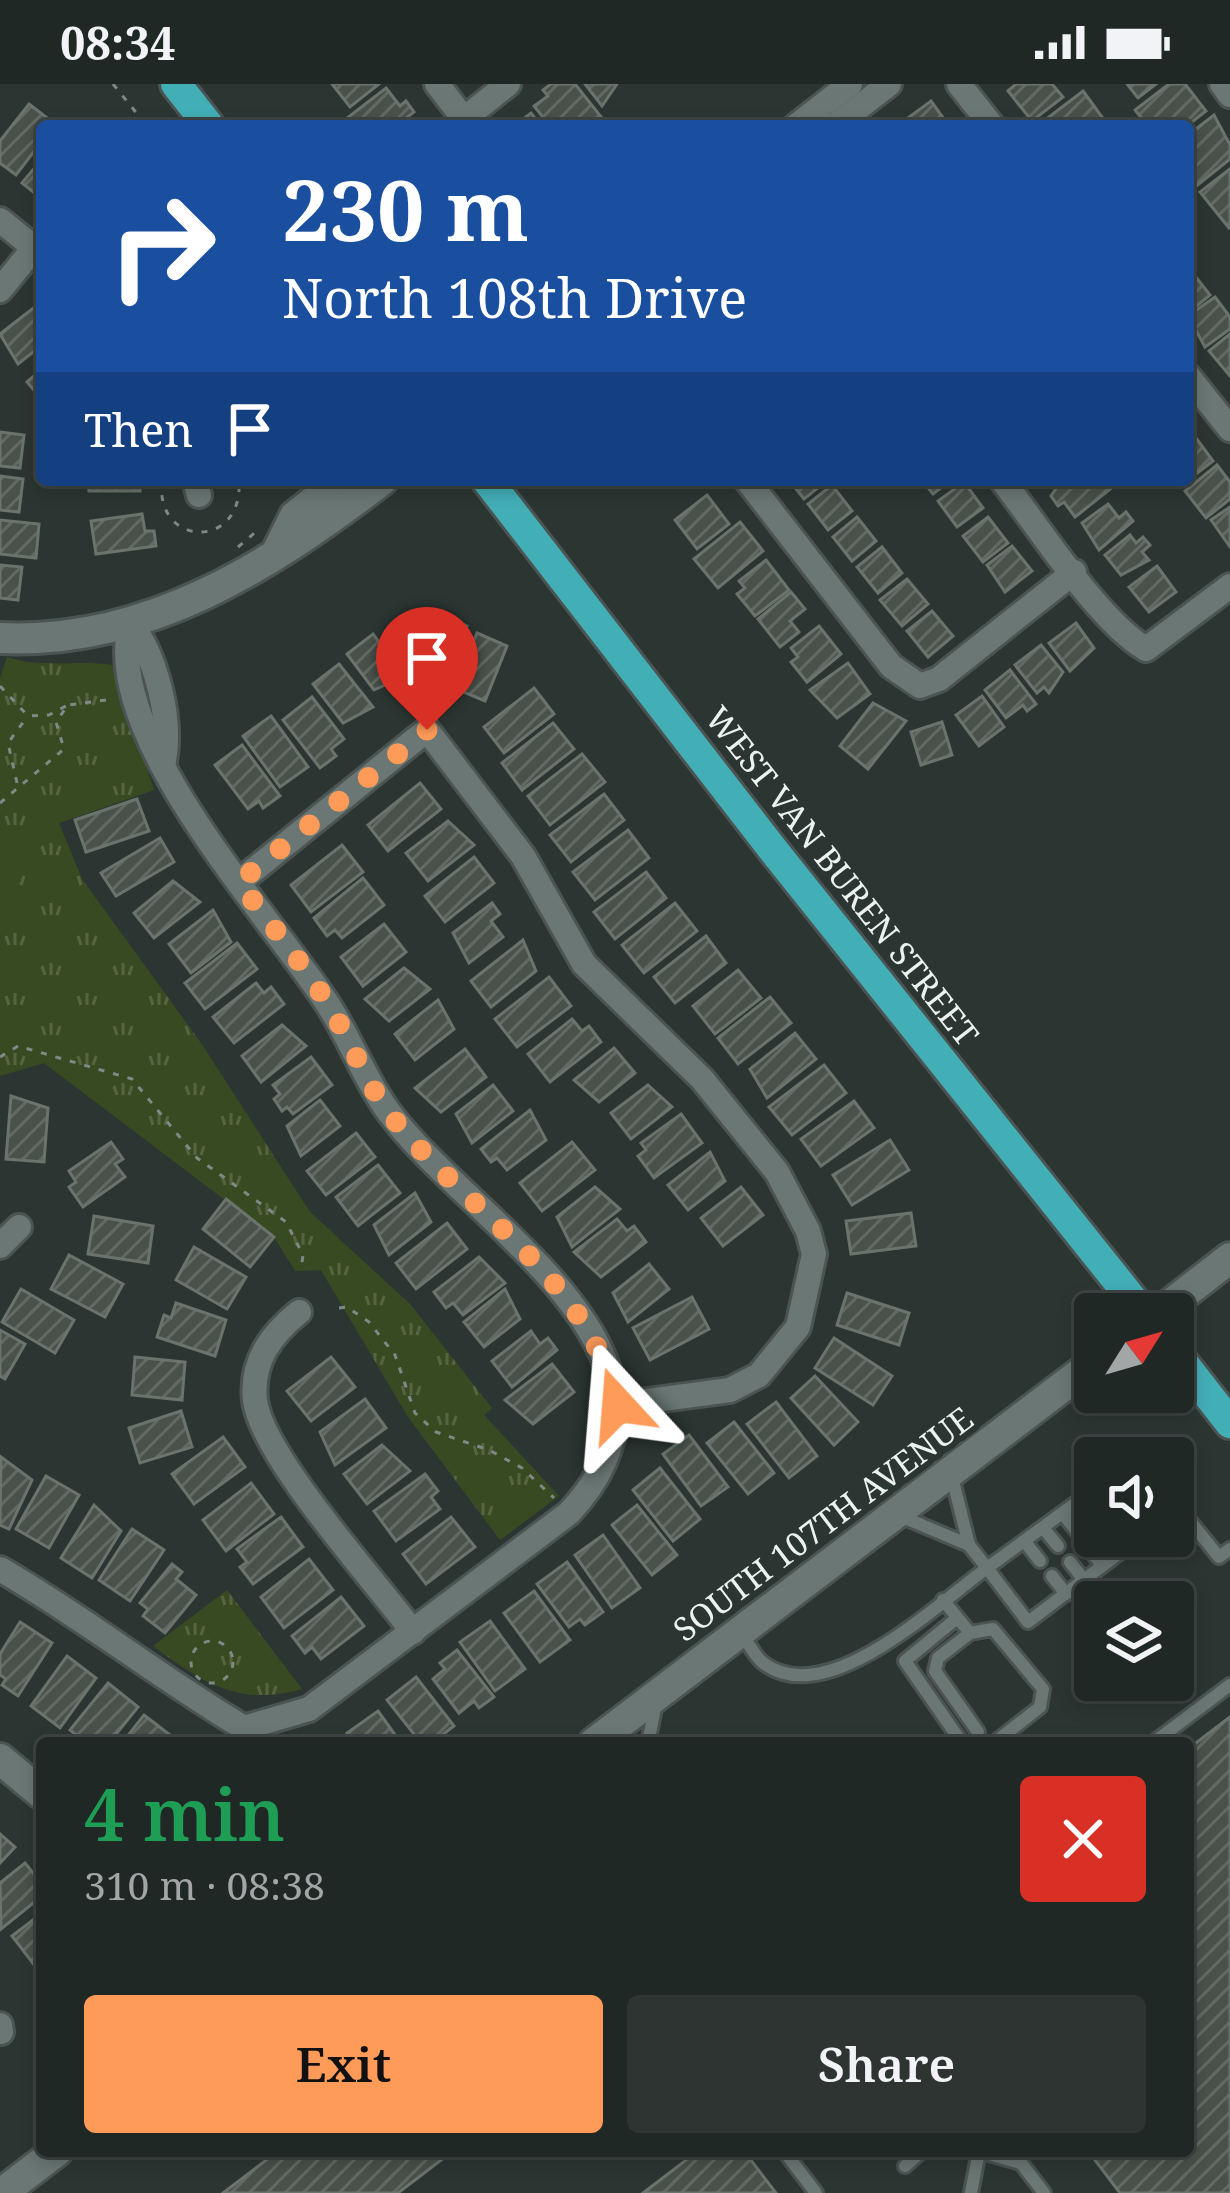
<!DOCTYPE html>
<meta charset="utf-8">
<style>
:root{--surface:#202826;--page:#2d3432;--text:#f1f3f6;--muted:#a2a6a7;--line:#3d4443;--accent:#fe9b59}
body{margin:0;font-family:"Noto Serif",serif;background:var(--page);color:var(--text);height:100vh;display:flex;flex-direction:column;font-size:45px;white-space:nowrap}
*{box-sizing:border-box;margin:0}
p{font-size:39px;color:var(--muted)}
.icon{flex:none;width:66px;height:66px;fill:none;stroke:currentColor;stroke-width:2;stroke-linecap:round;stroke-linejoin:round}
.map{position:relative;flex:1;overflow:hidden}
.side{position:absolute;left:36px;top:1653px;width:1158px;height:420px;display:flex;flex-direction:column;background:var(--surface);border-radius:12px;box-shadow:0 6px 18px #0003,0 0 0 3px var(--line)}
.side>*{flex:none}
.hud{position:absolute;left:36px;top:36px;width:1158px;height:366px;border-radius:12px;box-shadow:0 6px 18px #0003,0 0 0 3px var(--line);background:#1a4fa0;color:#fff;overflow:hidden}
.needle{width:78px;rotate:53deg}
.controls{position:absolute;left:1074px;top:1209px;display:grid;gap:24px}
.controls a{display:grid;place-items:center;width:120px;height:120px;border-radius:12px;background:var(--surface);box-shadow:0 6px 18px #0003,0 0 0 3px var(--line);font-size:60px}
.pin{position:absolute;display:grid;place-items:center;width:102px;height:102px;color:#fff;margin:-123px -51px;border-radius:50% 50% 50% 0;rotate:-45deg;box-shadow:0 0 12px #0007}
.pin .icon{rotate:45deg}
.me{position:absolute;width:132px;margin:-66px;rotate:341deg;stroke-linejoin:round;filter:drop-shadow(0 0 9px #0008)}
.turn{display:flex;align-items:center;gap:42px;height:252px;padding:0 48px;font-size:54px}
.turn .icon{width:156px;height:156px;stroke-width:2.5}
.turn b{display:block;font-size:84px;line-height:102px}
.then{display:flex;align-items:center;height:114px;padding:0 48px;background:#0003;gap:24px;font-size:45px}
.round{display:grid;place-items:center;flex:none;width:126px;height:126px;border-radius:12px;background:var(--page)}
.summary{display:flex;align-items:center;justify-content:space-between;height:204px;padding:0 48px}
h1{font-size:72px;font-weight:600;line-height:90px;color:#1e9e55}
.button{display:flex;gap:24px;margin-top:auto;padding:24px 48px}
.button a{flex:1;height:138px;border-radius:12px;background:var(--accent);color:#111;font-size:48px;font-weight:600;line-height:138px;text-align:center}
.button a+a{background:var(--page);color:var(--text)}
.status{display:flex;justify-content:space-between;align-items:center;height:84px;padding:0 60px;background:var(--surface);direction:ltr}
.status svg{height:33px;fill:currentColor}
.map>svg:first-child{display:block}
.grass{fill:url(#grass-tufts)}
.garden{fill:#384a21}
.building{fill:url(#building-hatch);stroke:#6a736c;stroke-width:3}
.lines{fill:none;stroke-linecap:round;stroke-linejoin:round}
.service-casing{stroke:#4b5452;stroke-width:18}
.minor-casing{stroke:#4b5452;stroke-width:30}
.tertiary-casing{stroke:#4b5452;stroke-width:36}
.secondary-casing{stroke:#4b5452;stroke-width:36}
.primary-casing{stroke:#4b5452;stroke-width:36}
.path{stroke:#7f8986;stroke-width:3;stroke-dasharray:6 9;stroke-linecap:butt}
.service{stroke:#6a7774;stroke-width:12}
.minor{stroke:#6a7774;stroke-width:24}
.tertiary{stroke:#6a7774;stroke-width:30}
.secondary{stroke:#6a7774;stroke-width:30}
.primary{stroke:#42aeb6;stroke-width:30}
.route{stroke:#fe9b59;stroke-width:21;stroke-dasharray:0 37.8}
.labels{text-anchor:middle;stroke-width:12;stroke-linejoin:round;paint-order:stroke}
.street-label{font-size:33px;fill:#ebf2f0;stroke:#2b3633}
</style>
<div class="status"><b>08:34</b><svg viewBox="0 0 49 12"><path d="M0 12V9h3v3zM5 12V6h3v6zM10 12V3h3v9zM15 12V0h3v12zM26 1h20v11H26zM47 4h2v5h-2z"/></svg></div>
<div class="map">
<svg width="1230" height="2109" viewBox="0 0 1230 2109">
<defs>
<pattern id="grass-tufts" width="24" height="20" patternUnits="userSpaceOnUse" patternTransform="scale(3)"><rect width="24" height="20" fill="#384a21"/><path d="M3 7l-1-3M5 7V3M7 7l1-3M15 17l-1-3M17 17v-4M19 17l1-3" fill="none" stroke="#556542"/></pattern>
<pattern id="building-hatch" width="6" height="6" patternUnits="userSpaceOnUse" patternTransform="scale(3)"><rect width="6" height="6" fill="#48514a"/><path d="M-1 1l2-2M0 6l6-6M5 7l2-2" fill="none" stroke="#636a64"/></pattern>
</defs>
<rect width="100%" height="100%" fill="#2b3633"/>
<g class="grass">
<path d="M 7,573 C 44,585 75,575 112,581 L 154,706 L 59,739 L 82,795 L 201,959 L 310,1128 L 410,1220 L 492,1324 L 484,1331 L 559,1412 L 500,1456 L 408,1333 L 321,1186 L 295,1187 L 274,1153 L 44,979 L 0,992 L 0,594 Z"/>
<path d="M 227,1506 L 302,1605 C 239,1623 203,1599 153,1562 Z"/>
</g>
<polygon class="garden" points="0,763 26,770 0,854"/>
<g class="building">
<polygon points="332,0 379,0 350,23"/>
<polygon points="551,0 575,0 602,34 592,42 550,42 534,22 548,12 543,6"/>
<polygon points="585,0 617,0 602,22"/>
<polygon points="1016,0 1052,0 1063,13 1032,37 1008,7"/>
<polygon points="1127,0 1156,0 1138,14"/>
<polygon points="1169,0 1185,0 1206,27 1187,42 1148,42 1135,26"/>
<polygon points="386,4 400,22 406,17 414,28 396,42 345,42 342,38"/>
<polygon points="1083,7 1105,37 1098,42 1037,42"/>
<polygon points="931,17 949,42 897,42"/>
<polygon points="29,20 55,40 42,42 42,57 16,91 0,79 0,57"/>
<polygon points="531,29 541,42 514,42"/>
<polygon points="1214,31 1230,61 1230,75 1195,103 1188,93 1188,51"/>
<polygon points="42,75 42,115 22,99"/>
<polygon points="1230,85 1230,143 1229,144 1200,108"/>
<polygon points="1188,183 1210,211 1188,229"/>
<polygon points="1215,213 1230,233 1230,245 1205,263 1188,232"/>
<polygon points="40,219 42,261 18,280 0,250"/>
<polygon points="1230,250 1230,292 1209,267"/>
<polygon points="42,285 42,316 27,298"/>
<polygon points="0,348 24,351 20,384 0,382"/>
<polygon points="1193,350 1213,377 1183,400 1179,396 1188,396"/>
<polygon points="1217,381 1230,398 1230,415 1206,434 1185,407"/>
<polygon points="0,392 23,395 19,428 0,426"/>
<polygon points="88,396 140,396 140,407 89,407"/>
<polygon points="789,396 828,396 804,415"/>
<polygon points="922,396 951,396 933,410"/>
<polygon points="1062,396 1117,396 1119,398 1075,433 1064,418 1058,422 1051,412"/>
<polygon points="964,398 983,424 957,443 938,417"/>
<polygon points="832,401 852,427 828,446 808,420"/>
<polygon points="707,411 729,440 697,465 675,436"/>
<polygon points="1108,420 1119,434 1126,428 1133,437 1099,466 1082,439"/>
<polygon points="1230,423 1230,463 1211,436"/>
<polygon points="142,430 145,447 154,447 156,462 96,470 91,437"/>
<polygon points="857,433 876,457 852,477 833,453"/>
<polygon points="988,433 1008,459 983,478 963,452"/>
<polygon points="0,436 39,440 36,474 0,470"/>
<polygon points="740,438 763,467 718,504 694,475"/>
<polygon points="1130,451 1136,459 1143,453 1150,461 1142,468 1149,476 1121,491 1105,471"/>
<polygon points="1012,462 1032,487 1005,508 987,481"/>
<polygon points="882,463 902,489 878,509 857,483"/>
<polygon points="766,476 789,506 755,532 737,510 745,504 739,497"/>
<polygon points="0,481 22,483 18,516 0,514"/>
<polygon points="1157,482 1176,508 1149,528 1129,503"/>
<polygon points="907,495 928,520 902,542 880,516"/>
<polygon points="791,508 805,525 790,537 799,548 780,563 758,535"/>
<polygon points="932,527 953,552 928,573 907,547"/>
<polygon points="435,528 467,542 447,589 435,583 432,592 412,583"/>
<polygon points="1076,539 1094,564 1070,587 1049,559"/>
<polygon points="819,542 841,570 807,598 791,578 798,573 791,564"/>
<polygon points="477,549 507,562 485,617 454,604"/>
<polygon points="373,550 405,592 374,606 347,570"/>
<polygon points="1041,561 1063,588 1049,609 1044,603 1037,609 1015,581"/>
<polygon points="848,579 870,610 837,634 810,606"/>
<polygon points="339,580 373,623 343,639 313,600"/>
<polygon points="1010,586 1036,620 1027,627 1023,621 1006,634 985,606"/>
<polygon points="534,604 554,630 504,669 484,643"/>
<polygon points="982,612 1004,643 979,662 956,631"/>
<polygon points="312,613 344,655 331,665 336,672 320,684 283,636"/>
<polygon points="873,619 906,637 868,685 840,662"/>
<polygon points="271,632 308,683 280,703 243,652"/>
<polygon points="942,638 952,671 921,681 911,648"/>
<polygon points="553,639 574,665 522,706 502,679"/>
<polygon points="242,661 280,712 263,724 259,717 248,725 215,681"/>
<polygon points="582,670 605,698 550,741 528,712"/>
<polygon points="420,699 441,725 388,767 368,741"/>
<polygon points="604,710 624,736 571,778 550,751"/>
<polygon points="137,715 149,747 86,768 75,736"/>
<polygon points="448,737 474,761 428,797 406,769"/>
<polygon points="628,746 649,774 595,816 573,788"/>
<polygon points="160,754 174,778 116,812 101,789"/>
<polygon points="342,761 363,788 311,828 291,801"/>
<polygon points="474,773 494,799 445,838 425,812"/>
<polygon points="646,788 666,814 615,855 594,828"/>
<polygon points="363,794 384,821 342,854 335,846 327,852 314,834"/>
<polygon points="173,797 200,818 154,854 134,829"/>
<polygon points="492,819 500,830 491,837 503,853 469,879 453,849"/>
<polygon points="675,819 697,847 644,889 622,861"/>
<polygon points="213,826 231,858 191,889 169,860"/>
<polygon points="384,840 406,868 363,902 341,873"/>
<polygon points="706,852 726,879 675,919 654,893"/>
<polygon points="523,856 536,887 491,923 471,897"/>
<polygon points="237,859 257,885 205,925 185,899"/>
<polygon points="404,884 430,905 389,937 365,915"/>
<polygon points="738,886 761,914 715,950 693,922"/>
<polygon points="549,893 571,922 517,963 495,935"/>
<polygon points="256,899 264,909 271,903 284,920 234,959 213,933"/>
<polygon points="770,913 791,939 738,980 718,954"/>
<polygon points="438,916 454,945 415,976 395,950"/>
<polygon points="572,935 582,947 589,942 601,958 550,998 528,970"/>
<polygon points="282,941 306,962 261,998 242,972"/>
<polygon points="795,949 816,975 767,1014 750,985"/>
<polygon points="614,964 635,989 599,1018 574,996"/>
<polygon points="465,965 486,993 441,1028 415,1004"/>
<polygon points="311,973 332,1001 293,1030 287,1023 282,1027 274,1015 280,1010 273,1001"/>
<polygon points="824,981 846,1009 792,1051 769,1023"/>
<polygon points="493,1001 513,1027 472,1059 456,1030"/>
<polygon points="648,1001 672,1023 631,1055 611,1029"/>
<polygon points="11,1012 48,1024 44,1078 6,1075"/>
<polygon points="320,1016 340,1042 301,1072 287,1042"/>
<polygon points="854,1017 874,1044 821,1082 801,1055"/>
<polygon points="530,1026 546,1056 507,1086 497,1074 491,1078 481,1065"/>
<polygon points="681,1030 702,1059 654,1094 638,1072 646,1066 641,1059"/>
<polygon points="356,1049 375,1073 326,1111 307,1087"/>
<polygon points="890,1056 909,1086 852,1121 833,1091"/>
<polygon points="111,1058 123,1075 115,1080 125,1093 83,1123 69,1103 76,1098 69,1087"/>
<polygon points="572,1058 595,1086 542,1127 520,1099"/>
<polygon points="710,1068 725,1097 688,1126 668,1101"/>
<polygon points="378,1081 400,1109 358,1142 336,1113"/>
<polygon points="595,1103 620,1125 572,1163 557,1133"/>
<polygon points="741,1103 763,1131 723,1162 701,1134"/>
<polygon points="415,1109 431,1138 389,1171 374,1141"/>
<polygon points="226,1115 274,1153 250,1183 203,1145"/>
<polygon points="911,1129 916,1162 851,1170 846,1137"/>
<polygon points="94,1132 153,1142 148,1179 88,1170"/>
<polygon points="617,1135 627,1147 634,1142 646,1158 601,1193 574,1168"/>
<polygon points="447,1139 467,1165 416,1205 396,1179"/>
<polygon points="194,1163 246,1193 227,1225 176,1196"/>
<polygon points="69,1171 123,1200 105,1233 51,1205"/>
<polygon points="479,1173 505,1199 463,1231 453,1219 446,1224 434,1208"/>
<polygon points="649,1180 669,1205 628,1238 613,1209"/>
<polygon points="21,1205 74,1236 55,1269 2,1238"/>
<polygon points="505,1205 520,1235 484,1263 464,1238"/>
<polygon points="847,1209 909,1229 899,1261 837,1241"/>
<polygon points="692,1213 709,1245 650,1276 633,1244"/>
<polygon points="176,1219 226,1236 215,1272 157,1253 164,1231 171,1234"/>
<polygon points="0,1246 25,1260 5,1295 0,1292"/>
<polygon points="531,1247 540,1260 548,1254 557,1266 512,1303 492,1277"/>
<polygon points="834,1254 892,1292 873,1321 815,1284"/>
<polygon points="135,1273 185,1278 182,1316 132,1311"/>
<polygon points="331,1273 355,1303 311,1337 287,1307"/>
<polygon points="552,1280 574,1308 533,1340 505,1316"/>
<polygon points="815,1292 858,1338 834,1361 791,1314"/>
<polygon points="365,1315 386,1344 335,1381 320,1348"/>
<polygon points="776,1318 817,1372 789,1394 747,1340"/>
<polygon points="181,1327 192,1363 140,1379 129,1344"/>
<polygon points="734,1338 774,1389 748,1410 707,1359"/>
<polygon points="689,1351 728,1403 701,1422 663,1370"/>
<polygon points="223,1353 245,1383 194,1420 172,1390"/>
<polygon points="382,1361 410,1387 367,1420 344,1390"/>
<polygon points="1,1373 32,1396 9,1445 0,1441"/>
<polygon points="660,1384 700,1435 673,1457 633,1406"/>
<polygon points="425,1390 438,1407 431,1413 440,1425 396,1457 374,1427"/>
<polygon points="46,1392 79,1411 49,1464 16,1445"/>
<polygon points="251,1399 274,1430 226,1467 203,1436"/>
<polygon points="94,1421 121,1447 92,1494 61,1474"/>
<polygon points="637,1421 677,1471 652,1491 612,1441"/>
<polygon points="281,1433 303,1463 253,1500 240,1483 247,1478 237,1465"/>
<polygon points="451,1433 475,1463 426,1500 403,1470"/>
<polygon points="132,1445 164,1466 130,1517 99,1496"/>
<polygon points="603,1451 640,1504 612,1524 575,1471"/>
<polygon points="309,1475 333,1506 284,1544 261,1513"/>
<polygon points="567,1478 603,1528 585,1541 580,1535 569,1543 537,1500"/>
<polygon points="172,1480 182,1488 176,1495 196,1511 165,1549 143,1532 148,1525 140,1519"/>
<polygon points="534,1507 570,1556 540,1578 504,1529"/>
<polygon points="341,1513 364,1542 321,1575 312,1563 305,1569 292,1552"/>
<polygon points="490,1537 525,1585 495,1607 460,1558"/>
<polygon points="20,1538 52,1559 18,1612 2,1601 6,1595 0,1591 0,1570"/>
<polygon points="457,1566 494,1613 479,1624 474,1617 459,1629 433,1595 445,1585 440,1579"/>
<polygon points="67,1572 96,1594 60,1644 31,1622"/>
<polygon points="416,1593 454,1642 432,1659 421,1659 387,1616"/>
<polygon points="108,1599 138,1623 109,1659 94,1654 86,1659 70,1646"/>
<polygon points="378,1627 401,1659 354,1659 347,1649"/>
<polygon points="144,1631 174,1654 170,1659 122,1659"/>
<polygon points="1230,1633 1230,2109 1120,2109 1088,2067 1188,2067 1188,1665"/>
<polygon points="0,1750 15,1763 0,1779"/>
<polygon points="25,1779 42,1800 42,1812 1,1845 0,1799"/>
<polygon points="42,1829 42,1877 35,1882 12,1852"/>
<polygon points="278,2067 453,2067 398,2109 223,2109"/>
<polygon points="698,2067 744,2067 776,2109 643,2109"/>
</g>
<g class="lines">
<defs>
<g id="service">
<polyline points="1137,1374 1140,1374"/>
<polyline points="952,1393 969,1461 987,1484 1095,1405"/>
<polyline points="1173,1416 1219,1473 1230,1465"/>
<polyline points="1063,1430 1079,1450"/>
<polyline points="898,1431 969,1461"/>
<polyline points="1044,1445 1058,1462"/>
<polyline points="1025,1458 1040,1477"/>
<polyline points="1089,1464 1102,1482"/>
<polyline points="1070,1478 1084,1496"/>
<polyline points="1052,1492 1066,1510"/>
<polyline points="943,1516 970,1549 938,1574 935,1587 978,1648"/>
<polyline points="957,1534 905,1577 962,1659"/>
<path d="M 741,1548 C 747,1557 754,1571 762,1578 C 825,1629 937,1520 987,1484 L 1028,1538 L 1142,1452"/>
<polyline points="970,1549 993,1545 1043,1605 1040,1623 994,1659"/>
<polyline points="648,1659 656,1619"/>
<polyline points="1153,1659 1230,1601"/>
<polyline points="784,2067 816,2109"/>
<polyline points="979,2067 1021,2079 1044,2109"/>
<polyline points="905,2082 922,2067"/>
<polyline points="971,2109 979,2067"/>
</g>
<g id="minor">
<polyline points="437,0 464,35 508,0"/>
<polyline points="959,0 992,42"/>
<polyline points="1222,0 1230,11"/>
<polyline points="796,42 850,0"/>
<polyline points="835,42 889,0"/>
<polyline points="0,136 42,170"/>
<polyline points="0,206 34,164"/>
<polyline points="1188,292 1230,345"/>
<polyline points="195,396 199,411"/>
<polyline points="747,396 891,582 920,602 939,595 1074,488"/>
<path d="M 1002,396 C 1038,442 1099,538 1146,565 L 1230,502"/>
<path d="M 131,539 C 156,574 172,634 164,677"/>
<polyline points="239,798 427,646 523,772 584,880 702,995 777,1088 808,1147 814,1170 798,1243 759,1291 730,1306 618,1321"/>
<polyline points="0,1162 19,1143"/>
<path d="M 299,1228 C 271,1251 251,1277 255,1316 C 261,1371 376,1498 413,1548"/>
<path d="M 0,1485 C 85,1534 160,1594 244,1644 L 309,1625 L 569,1429 C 717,1271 469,1139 388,1027 C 363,993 349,951 325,916 C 266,827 99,647 131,539"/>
<polyline points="0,1941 1,1948"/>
</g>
<g id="tertiary">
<polyline points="278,466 295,432 341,396"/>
<path d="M 0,554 C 147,561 270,482 382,396"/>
<polyline points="0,1675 42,1710"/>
</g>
<g id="secondary">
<polyline points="1158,1230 1230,1174"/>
<polyline points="594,1659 1095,1278"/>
<polyline points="2,2109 57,2067"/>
</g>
<g id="primary">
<polyline points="176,0 209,42"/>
<polyline points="487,396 774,767 1144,1230"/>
<polyline points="1173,1266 1230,1339"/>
</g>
</defs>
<use href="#service" class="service-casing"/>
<use href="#minor" class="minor-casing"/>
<use href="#tertiary" class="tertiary-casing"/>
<use href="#secondary" class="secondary-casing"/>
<use href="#primary" class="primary-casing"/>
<g class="path">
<polyline points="113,0 147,42"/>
<path d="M 162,396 C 154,464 244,467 239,396"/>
<polyline points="238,463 258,446"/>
<polyline points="0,602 28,632 49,631 66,622"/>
<polyline points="17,699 8,659 27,633"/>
<polyline points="0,719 64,665 56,638 68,621 113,615"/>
<polyline points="0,973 18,962 132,995 197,1074 286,1138 303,1171 301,1186"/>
<polyline points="339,1224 347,1223 369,1238 395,1271 415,1329 436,1348 489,1366 522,1384 554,1414"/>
<circle cx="212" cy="1578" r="21"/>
</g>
<use href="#service" class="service"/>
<use href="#minor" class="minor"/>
<use href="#tertiary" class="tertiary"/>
<use href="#secondary" class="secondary"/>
<use href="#primary" class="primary"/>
</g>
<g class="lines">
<path class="route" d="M 427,646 L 239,798 C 270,840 304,880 331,925 C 351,958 366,998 389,1029 C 467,1129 586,1189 618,1321"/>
</g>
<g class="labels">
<g class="street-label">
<text transform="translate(842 792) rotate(52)" y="12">WEST VAN BUREN STREET</text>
<text transform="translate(823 1440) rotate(-37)" y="12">SOUTH 107TH AVENUE</text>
</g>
</g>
</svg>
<div class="controls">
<a><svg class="needle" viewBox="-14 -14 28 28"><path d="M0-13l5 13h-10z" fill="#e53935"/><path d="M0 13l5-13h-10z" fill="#a2a6a7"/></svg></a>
<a><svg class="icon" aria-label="sound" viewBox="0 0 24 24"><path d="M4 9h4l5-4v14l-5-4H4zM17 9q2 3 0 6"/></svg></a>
<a><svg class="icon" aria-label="layers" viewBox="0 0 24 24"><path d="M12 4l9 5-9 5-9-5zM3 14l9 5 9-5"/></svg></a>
</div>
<div class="pin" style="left:427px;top:646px;background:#d93025"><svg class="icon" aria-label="arrive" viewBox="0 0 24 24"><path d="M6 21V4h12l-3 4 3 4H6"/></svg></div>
<svg class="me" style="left:618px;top:1321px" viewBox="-20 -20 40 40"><path d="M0-17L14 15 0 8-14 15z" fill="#fe9b59" stroke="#fff" stroke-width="4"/></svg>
<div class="hud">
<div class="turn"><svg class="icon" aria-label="right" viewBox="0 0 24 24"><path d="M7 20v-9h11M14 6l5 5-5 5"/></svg><div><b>230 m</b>North 108th Drive</div></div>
<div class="then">Then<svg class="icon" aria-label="arrive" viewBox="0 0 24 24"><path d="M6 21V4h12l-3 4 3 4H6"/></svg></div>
</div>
<section class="side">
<div class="summary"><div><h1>4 min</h1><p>310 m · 08:38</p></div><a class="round" style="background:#d93025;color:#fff"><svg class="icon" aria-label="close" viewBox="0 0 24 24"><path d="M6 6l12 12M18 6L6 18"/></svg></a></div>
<div class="button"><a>Exit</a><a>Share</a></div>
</section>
</div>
